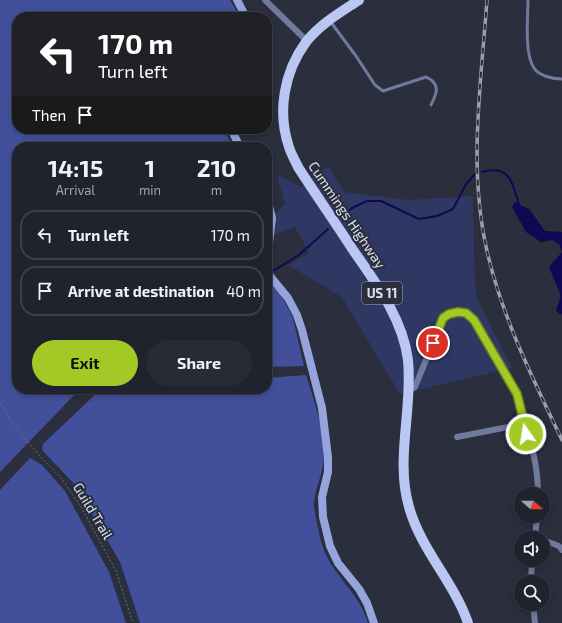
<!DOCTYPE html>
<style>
:root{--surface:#20222e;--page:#282a36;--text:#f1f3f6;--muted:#a2a4aa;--line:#3d3f4a;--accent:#a3c926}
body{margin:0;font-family:"Exo 2",sans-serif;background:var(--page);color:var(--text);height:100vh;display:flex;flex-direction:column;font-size:15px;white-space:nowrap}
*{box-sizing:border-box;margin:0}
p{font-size:13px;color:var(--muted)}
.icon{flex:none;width:22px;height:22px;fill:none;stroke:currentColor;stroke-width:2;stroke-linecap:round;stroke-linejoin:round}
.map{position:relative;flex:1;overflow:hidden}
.side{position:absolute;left:12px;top:142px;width:260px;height:252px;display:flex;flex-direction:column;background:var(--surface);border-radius:16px;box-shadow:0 2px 6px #0003,0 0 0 1px var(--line)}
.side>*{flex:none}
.hud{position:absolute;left:12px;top:12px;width:260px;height:122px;border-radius:16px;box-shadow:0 2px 6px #0003,0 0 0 1px var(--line);background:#202124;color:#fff;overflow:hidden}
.needle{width:26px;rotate:111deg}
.fabs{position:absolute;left:514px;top:487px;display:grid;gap:8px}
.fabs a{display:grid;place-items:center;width:36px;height:36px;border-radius:50%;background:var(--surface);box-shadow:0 2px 6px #0003,0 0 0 1px var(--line);font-size:20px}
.pin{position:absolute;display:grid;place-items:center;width:34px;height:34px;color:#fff;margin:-17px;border:2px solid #fff;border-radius:50%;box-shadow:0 1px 4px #0007}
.me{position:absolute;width:44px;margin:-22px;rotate:347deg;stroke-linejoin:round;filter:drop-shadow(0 0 3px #0008)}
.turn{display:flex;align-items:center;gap:14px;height:84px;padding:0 20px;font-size:18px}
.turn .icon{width:52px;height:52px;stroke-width:2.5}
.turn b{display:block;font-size:28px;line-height:34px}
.then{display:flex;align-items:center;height:38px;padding:0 20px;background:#0003;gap:8px;font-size:15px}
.eta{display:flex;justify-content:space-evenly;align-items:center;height:68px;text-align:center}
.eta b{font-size:24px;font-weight:700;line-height:28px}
.action{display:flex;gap:8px;margin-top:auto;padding:8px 20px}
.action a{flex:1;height:46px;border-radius:24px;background:var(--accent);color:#111;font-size:16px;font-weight:700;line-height:46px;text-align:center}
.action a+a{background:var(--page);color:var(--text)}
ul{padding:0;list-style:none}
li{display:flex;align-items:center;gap:12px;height:50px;margin:0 8px 6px;padding:0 12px;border:2px solid var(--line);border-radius:16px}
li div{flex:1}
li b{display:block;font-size:15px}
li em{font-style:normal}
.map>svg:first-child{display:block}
.green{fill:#2f3862}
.forest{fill:#42509b}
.water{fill:#0e0952}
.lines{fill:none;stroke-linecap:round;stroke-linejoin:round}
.stream{stroke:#0e0952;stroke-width:2}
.path{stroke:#6a6d7b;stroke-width:1;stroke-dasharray:2 2;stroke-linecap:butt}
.service{stroke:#707a9d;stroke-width:3}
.minor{stroke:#707a9d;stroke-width:6}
.secondary{stroke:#95a4dc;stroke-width:8}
.primary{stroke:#bac7f2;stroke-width:10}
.rail-casing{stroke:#9c9fab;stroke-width:3.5}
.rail{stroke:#2a2e3d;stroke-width:2;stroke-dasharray:6;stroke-linecap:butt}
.route-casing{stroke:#6a8319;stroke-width:10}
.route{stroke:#a3c926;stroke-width:7}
.labels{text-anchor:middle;stroke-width:4;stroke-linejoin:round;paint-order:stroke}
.shield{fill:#2a2e3d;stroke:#a8abb7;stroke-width:1}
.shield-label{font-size:13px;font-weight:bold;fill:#dee1eb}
.street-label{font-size:14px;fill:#dee1eb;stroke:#2a2e3d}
</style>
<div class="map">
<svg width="562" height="623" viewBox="0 0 562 623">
<rect width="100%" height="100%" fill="#2a2e3d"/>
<polygon class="green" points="328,166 344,192 409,200 473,196 474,257 476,297 512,368 400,394 342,297 288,265 309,253 295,227 267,238 267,220 285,204 277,175 301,187"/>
<g class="forest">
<polygon points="0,0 230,0 240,17 17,17 17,129 224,129 228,138 234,147 17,147 17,389 80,389 0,472"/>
<polygon points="267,280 281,295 293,318 304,366 267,367"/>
<path d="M 306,375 C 314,401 324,428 324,455 C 324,473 314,489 314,506 C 315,513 316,520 318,527 C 320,540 324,553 331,564 C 344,584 361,599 368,623 L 140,623 L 120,562 L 93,516 L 80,490 L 42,450 L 43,444 L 101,389 L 267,389 L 267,378 Z"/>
<polygon points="30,458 42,465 65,491 109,572 126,623 0,623 0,490"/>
</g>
<polygon class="water" points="515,202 530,210 545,231 562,232 562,314 560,315 556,310 561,296 549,267 562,252 559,244 552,240 541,242 526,232 512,207"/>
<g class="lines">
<g class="stream">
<path d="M 482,172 C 500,167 509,172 514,189 C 516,194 518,200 519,205"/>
<polyline points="342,217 352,208 367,201 381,201 419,219 437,216 453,209 466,184 475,174"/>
<polyline points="273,271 299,255 328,229"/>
</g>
<polyline class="path" points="0,403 12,422 38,454 61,478 80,505 116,571 133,623"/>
<g class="service">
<path d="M 528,0 C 528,18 524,53 534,68 C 539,76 553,79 562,79"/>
<path d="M 330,21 L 356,56 L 375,85 L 383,91 L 426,77 C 441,84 437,93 431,105"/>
</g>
<g class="minor">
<polyline points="265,0 307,41"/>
<path d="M 409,391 L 415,387 L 443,318 C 456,308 463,310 474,321 L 517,394 L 522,414 L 522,427"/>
<path d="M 457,437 L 518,425 C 534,434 538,477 538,494"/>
<polyline points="535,538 537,516"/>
<polyline points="543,540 559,546 562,550"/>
<polyline points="531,582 532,560"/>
<polyline points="533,604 535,623"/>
</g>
<g class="secondary">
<polyline points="237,0 246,17"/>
<polyline points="231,129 240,147"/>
<polyline points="267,198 272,218 267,259"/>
<polyline points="267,270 270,276 288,298 297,315 302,330 322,408 328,457 328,472 322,497 323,517 330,546 338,563 359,589 367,603 374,623"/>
</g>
<path class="primary" d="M 359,0 C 341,12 320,24 306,42 C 284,72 277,112 289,147 C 291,154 295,160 298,167 C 316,195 335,222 353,250 C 376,283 403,319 408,360 C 413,409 395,459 409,507 C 421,550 454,582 468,623"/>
<defs>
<path id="rail" d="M 487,0 C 481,83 468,169 487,251 C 502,317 533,379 562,440"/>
</defs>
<use href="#rail" class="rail-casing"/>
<use href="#rail" class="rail"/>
</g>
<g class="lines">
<defs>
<polyline id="route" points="433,343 443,318 449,314 458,312 466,313 474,320 517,394 522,414 522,427 526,434"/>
</defs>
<use href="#route" class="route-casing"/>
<use href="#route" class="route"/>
</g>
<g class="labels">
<rect class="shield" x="362" y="282" width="40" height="22" rx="3"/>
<g class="shield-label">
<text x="382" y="298">US 11</text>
</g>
<g class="street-label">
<text transform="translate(347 215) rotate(56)" y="5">Cummings Highway</text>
<text transform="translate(93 511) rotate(59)" y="5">Guild Trail</text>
</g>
</g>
</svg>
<div class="fabs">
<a><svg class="needle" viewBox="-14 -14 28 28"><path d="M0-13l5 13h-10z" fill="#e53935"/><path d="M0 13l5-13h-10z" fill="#a2a4aa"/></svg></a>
<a><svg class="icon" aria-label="sound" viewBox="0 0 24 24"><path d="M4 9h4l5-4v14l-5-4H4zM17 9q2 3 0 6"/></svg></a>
<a><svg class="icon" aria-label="search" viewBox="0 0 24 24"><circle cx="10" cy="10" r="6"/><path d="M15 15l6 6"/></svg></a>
</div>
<div class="pin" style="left:433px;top:343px;background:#d93025"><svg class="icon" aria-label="arrive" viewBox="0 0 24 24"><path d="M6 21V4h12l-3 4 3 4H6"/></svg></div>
<svg class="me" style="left:526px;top:434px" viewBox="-20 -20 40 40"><circle r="17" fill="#a3c926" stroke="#fff" stroke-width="3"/><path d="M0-11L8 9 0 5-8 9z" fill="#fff"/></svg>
<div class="hud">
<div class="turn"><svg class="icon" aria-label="left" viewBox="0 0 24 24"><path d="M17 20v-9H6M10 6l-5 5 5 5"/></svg><div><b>170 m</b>Turn left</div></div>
<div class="then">Then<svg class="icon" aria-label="arrive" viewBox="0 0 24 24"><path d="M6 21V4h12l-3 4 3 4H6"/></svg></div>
</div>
<section class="side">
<div class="eta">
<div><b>14:15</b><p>Arrival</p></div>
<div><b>1</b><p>min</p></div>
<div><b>210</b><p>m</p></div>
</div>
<ul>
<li><svg class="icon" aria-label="left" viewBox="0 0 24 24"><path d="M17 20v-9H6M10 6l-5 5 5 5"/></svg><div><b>Turn left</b></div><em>170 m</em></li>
<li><svg class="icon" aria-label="arrive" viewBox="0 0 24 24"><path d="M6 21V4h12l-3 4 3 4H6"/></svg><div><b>Arrive at destination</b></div><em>40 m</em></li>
</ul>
<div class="action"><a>Exit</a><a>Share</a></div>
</section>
</div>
